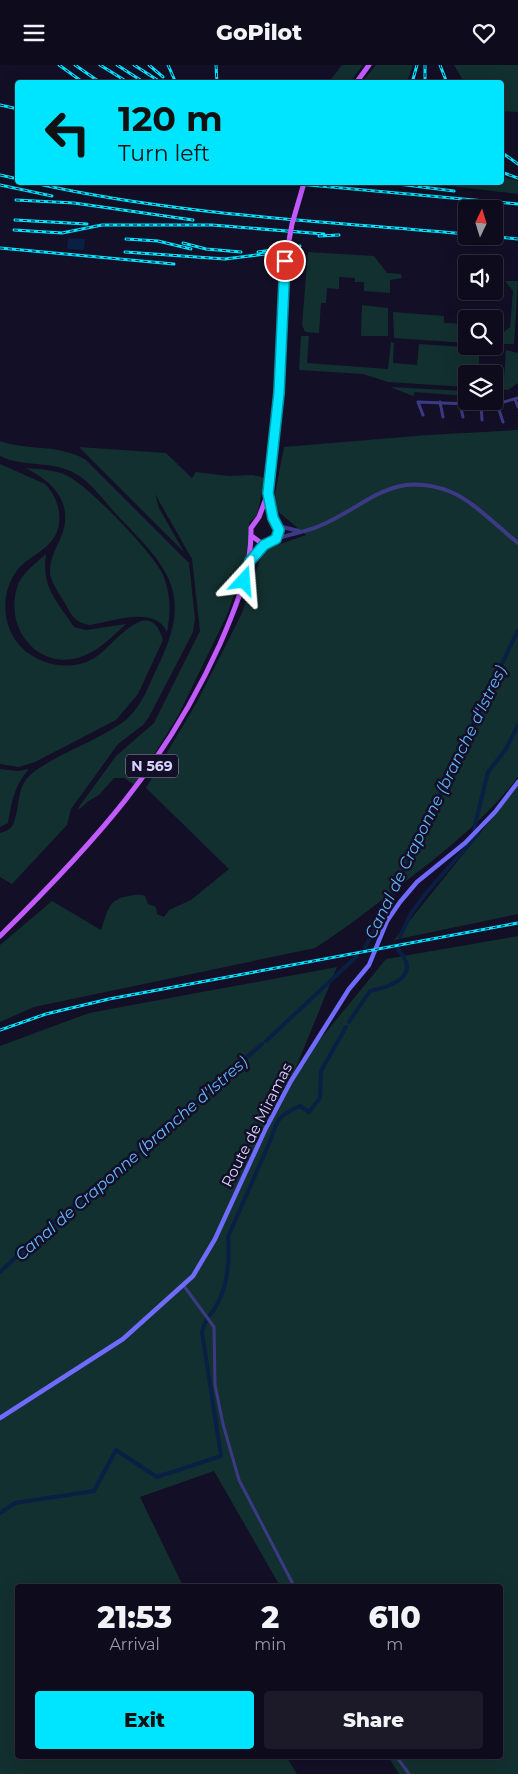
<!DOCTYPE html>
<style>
:root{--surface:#0e0b1c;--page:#1c1929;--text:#f1f3f6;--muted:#9b9ba3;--line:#2e2b3b;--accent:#00e5ff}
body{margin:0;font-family:Montserrat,sans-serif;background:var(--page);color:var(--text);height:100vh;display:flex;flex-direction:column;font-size:19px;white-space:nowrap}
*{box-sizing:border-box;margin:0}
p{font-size:16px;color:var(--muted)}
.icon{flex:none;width:28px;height:28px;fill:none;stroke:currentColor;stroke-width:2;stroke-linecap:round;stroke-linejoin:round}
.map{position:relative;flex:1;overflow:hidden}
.details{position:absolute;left:15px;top:1519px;width:488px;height:175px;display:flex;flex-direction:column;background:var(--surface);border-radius:5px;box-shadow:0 5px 20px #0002,0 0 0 1px var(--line)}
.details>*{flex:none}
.hud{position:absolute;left:15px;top:15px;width:489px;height:105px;border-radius:5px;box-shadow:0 5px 20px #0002,0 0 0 1px var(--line);background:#00e5ff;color:#111;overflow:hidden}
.needle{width:32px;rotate:4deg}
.fabs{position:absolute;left:458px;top:135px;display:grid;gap:10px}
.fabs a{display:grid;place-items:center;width:45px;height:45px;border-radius:5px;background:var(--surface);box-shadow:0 5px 20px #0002,0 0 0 1px var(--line);font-size:25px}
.pin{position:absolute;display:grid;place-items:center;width:42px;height:42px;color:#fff;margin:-21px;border:2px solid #fff;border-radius:50%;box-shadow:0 1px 5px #0007}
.me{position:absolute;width:55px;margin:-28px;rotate:19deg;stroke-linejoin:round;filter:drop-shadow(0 0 4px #0008)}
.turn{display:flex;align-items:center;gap:18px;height:105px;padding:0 20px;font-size:22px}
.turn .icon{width:65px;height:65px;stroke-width:2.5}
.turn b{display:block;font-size:35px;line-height:42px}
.eta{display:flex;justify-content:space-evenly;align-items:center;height:85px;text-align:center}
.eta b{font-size:30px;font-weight:800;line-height:35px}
.button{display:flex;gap:10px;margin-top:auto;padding:10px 20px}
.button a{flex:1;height:58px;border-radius:5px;background:var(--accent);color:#111;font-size:20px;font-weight:800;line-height:58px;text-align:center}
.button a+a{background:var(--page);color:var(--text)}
header{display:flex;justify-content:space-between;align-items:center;height:65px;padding:0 20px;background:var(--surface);font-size:22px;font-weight:800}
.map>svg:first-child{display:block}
.green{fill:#12302f}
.water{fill:#0a1f44}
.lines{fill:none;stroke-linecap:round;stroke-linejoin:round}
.canal{stroke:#0a1f44;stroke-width:4}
.minor{stroke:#3d3a85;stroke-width:3}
.tertiary{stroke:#3d3a85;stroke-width:4}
.secondary{stroke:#6f6bff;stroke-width:4.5}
.primary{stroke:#c25bff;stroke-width:5}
.rail-casing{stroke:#00e5ff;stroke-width:3}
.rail{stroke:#130f26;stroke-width:1;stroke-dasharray:4;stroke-linecap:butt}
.primary-bridge{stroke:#c25bff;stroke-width:5}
.route-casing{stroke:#0095a6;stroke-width:12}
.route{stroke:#00e5ff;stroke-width:9}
.labels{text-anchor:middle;stroke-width:5;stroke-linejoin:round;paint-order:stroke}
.shield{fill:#130f26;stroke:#9e99be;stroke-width:1}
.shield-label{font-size:14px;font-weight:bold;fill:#d9d4ff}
.street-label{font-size:15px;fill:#d9d4ff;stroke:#130f26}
.water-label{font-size:16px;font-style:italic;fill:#62b6ff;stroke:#130f26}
</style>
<header><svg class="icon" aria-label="menu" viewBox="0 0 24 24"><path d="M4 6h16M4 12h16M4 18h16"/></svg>GoPilot<svg class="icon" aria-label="heart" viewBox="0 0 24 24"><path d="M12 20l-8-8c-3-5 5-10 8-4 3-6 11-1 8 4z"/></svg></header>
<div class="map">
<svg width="518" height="1709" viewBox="0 0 518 1709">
<rect width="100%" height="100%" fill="#130f26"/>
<g class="green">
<polygon points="342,0 363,0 350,17 329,17"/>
<polygon points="376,0 413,0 407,17 362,17"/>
<polygon points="454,0 518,0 518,47 501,46 501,18 464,17"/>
<polygon points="501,111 518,116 518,129 423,118 501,118"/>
<polygon points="308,187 374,191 387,208 401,209 402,213 390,215 390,228 364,226 364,217 355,217 355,213 339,212 339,224 327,223 326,238 321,238 319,268 305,267 302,260"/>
<polygon points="505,216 518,216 514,279 496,279 497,273 510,262 513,226"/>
<polygon points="362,240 388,243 388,271 361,271"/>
<polygon points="393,247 444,251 444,258 466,259 466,278 394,273"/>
<polygon points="301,271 309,271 307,298 388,304 391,277 394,278 393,298 417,300 419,279 479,283 479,309 466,309 466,322 388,317 363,309 299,305"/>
<polygon points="506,285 518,288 518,318 508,325 494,324 494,314 504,314"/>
<polygon points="390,322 466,326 466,331 415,327 413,331"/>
<path d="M 518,365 L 518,712 C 485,755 444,787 401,820 C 373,842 345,864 315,883 L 34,942 L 0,957 L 0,880 L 52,836 L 101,865 C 108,847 107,834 129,831 C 135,830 139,829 145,831 L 148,839 L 156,842 L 157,849 L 164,852 L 169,845 L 191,835 L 229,804 L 146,723 L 197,637 L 242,548 L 263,485 L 306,470 L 275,444 L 274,434 L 284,382 L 428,370 Z"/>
<path d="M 0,376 C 28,386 61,379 86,395 L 189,498 L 195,554 L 193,567 L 149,652 L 143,660 L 118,679 L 71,744 L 67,760 L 12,819 L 0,812 L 0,768 C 6,766 12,764 14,757 C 22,734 14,718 41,702 C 65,686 110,670 129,652 C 143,638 149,620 157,603 C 195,527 168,503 116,449 C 104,436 91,417 76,409 C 53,395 25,403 0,391 Z"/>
<polygon points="79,382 166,388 192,413 196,407 229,411 253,410 265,413 257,450 249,458 249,482 245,497 227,550 178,651 135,720 124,713 114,713 99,730 87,737 80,744 78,743 116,691 154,658 200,566 192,494 155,429 159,443 184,487"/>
<path d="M 0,399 L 45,419 C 61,435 66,463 48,480 C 38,489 27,494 18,504 C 0,527 1,562 22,583 C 41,601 70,606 93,594 C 112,584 149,526 163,575 L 138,629 L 116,655 L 35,697 L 19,702 L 0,699 Z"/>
<path d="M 25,403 C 39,404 54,405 66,410 C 88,420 151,486 162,508 C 171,527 171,547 167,567 C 155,540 114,556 90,560 C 76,558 72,552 66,540 C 60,530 52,519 50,509 C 49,495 56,484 61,472 C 75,439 53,416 25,403 Z"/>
<path d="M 46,489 C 41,522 57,536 74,562 L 86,565 L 126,559 C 115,569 103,581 90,588 C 43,613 0,564 19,517 C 25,506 36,498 46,489 Z"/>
<path d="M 0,704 L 18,706 L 29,704 C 14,721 12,736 8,758 L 0,762 Z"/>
<polygon points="518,721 518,849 394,875"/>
<polygon points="518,871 518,1709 399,1709 388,1691 500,1691 500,1521 280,1521 214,1406 140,1432 183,1521 18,1521 18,1691 286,1691 297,1709 0,1709 0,981 89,948 337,902 295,1005 386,894"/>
</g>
<polygon class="water" points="68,173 85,174 84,185 67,184"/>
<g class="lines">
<g class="canal">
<polyline points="474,764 488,707 506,684 518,660"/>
<polyline points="400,872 410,850 426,828 478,769"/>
<polyline points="365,882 385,846 518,565"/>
<path d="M 349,957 L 370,926 C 384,923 415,915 405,894 C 403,890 400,888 398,884"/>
<polyline points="266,976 357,891"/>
<polyline points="0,1207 55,1156 118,1105 262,979"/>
<path d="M 210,1250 C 227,1229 230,1198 228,1172 L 271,1074 C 277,1053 280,1050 300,1041 L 309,1047 L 320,1033 L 321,1006 L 346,962"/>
<polyline points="0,1448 15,1438 94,1426 116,1385 157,1412 221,1391 202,1267 206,1255"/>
</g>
<g class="minor">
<polyline points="515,334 518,342"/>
<polyline points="440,337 443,352"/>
<polyline points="460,339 463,352"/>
<polyline points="497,339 503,357"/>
<polyline points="481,340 482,355"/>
<polyline points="423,350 418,337 493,340 518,333"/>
<polyline points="184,1221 214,1262 215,1320 223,1359 239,1415 294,1521"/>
<polyline points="396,1691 409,1709"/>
</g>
<g class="tertiary">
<polyline points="278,461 299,466"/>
<path d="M 276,474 C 290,469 304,467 317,462 C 366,443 390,403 451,427 C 473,436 499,463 518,478"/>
</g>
<polyline class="secondary" points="0,1353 123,1274 193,1211 215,1174 265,1065 291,1016 349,924 369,900 387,856 400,837 417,817 465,778 495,747 518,717"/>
<g class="primary">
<polyline points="356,18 369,0"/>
<polyline points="253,472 264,480 273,477 279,465 273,453 268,428"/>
<polyline points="250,495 264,480"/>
<path d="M 0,871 C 94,778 165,701 220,579 C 236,542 252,504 251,463 L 259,452 L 268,428 L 279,328 L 284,203"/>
</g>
<defs>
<g id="rail">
<polyline points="59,0 84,18"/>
<polyline points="75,0 101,18"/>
<polyline points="100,0 129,18"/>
<polyline points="117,0 145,18"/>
<polyline points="134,0 162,18"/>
<polyline points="149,0 163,12"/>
<polyline points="168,0 176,18"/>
<polyline points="216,0 217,18"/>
<polyline points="425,0 425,18"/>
<polyline points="440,0 447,18"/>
<polyline points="412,18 417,0"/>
<polyline points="0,40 18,44"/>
<polyline points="501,87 518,99"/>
<polyline points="501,107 518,113"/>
<polyline points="0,110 18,114"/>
<path d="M 34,118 C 176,150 322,156 466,169"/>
<polyline points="287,118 518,139"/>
<polyline points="390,118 454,126"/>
<polyline points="0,120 52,131"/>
<polyline points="16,135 74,138 193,155"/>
<polyline points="15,155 87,159"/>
<polyline points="14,165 62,168 102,160 212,160 324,169"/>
<polyline points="319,171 339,170"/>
<polyline points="490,171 518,174"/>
<polyline points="126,174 158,176 191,184"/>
<polyline points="183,178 206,184 241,187"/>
<polyline points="0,183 174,199"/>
<polyline points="125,187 225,194 265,189"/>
<polyline points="258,187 300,181"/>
<polyline points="0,965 46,949 109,934 518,858"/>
</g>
</defs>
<use href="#rail" class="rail-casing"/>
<use href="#rail" class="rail"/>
<polyline class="primary-bridge" points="284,203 292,159 304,118"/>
</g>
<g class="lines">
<defs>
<polyline id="route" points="244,516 250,496 264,480 276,474 279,465 273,453 268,428 279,328 285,196"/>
</defs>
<use href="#route" class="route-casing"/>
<use href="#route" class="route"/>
</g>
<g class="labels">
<rect class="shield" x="126" y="689.5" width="52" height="23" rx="4"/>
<g class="shield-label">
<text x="152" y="706">N 569</text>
</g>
<g class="street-label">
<text transform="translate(257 1060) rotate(-63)" y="5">Route de Miramas</text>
</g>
<g class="water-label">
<text transform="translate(435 737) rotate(-64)" y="6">Canal de Craponne (branche d'Istres)</text>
<text transform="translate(131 1093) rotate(-41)" y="6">Canal de Craponne (branche d'Istres)</text>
</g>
</g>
</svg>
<div class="fabs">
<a><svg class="needle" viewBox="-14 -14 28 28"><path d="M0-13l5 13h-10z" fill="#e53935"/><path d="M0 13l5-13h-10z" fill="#9b9ba3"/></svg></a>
<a><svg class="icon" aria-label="sound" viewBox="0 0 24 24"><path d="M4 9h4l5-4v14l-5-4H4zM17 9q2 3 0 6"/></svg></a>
<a><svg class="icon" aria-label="search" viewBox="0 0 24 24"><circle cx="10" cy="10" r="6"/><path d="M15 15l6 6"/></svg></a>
<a><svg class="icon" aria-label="layers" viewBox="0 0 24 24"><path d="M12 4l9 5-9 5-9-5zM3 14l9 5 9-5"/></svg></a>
</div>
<div class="pin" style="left:285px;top:196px;background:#d93025"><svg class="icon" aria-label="arrive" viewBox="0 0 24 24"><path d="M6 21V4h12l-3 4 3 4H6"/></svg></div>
<svg class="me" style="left:244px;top:516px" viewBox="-20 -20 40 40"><path d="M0-17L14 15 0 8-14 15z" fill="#00e5ff" stroke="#fff" stroke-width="4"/></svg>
<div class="hud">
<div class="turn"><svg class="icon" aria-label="left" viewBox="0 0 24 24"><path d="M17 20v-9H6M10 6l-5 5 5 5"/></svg><div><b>120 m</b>Turn left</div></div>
</div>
<section class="details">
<div class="eta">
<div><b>21:53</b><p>Arrival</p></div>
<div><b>2</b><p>min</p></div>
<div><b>610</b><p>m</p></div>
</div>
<div class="button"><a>Exit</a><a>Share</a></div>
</section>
</div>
